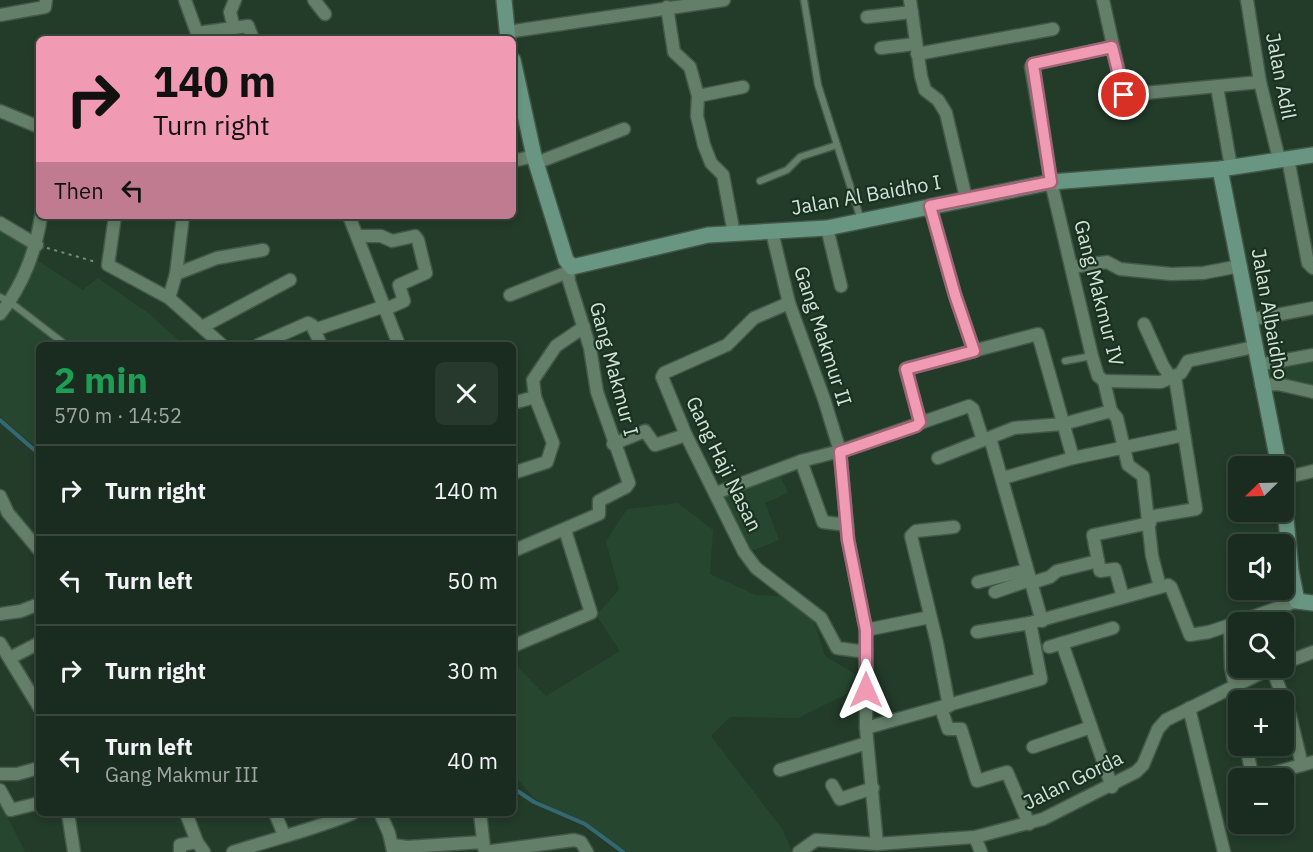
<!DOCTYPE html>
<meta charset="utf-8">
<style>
:root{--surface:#1a2c1f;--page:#27382c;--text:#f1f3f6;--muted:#9fa7a4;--line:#38483d}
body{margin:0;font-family:"IBM Plex Sans",sans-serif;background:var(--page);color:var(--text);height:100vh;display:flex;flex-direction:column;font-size:22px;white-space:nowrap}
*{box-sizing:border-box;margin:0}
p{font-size:20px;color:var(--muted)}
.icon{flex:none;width:33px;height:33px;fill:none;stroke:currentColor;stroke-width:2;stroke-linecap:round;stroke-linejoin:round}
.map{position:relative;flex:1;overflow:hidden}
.drawer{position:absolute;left:36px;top:342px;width:480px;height:474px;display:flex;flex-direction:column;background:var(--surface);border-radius:9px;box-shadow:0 3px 9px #0003,0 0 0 2px var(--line)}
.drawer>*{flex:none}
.banner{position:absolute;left:36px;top:36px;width:480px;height:183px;border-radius:9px;box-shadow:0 3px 9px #0003,0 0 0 2px var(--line);background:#f19ab4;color:#111;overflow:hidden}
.needle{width:39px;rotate:247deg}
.buttons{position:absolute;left:1228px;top:456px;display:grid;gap:12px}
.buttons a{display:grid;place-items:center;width:66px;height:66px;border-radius:9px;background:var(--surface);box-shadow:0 3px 9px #0003,0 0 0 2px var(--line);font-size:30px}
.pin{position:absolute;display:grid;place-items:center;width:51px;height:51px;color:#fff;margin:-26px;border:3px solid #fff;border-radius:50%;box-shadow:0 2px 6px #0007}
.me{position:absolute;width:66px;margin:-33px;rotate:0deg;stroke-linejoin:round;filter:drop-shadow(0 0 4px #0008)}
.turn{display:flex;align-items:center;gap:21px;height:126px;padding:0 18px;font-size:27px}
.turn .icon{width:78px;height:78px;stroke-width:2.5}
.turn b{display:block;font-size:42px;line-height:51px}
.then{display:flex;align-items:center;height:57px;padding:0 18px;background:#0003;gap:12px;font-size:22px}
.round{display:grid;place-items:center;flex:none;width:63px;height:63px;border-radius:9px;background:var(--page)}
.overview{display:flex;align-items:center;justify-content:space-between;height:102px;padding:0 18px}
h1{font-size:36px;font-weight:800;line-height:45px;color:#1e9e55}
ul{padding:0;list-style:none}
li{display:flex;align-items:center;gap:18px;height:90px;padding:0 18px;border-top:2px solid var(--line)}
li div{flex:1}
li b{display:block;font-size:22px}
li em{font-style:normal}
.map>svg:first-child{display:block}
.built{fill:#27462f}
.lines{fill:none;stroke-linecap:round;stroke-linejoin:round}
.stream{stroke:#346973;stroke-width:4}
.lane-casing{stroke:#435848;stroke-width:9}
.street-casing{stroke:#435848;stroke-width:15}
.secondary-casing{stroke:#435848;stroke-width:18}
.path{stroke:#788b7c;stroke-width:2;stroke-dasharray:3 4.5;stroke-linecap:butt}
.lane{stroke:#637e69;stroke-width:6}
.street{stroke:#637e69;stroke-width:12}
.secondary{stroke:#689682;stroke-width:15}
.route-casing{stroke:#9d6475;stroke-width:15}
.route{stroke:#f19ab4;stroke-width:10}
.labels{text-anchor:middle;stroke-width:4.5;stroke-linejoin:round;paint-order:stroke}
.street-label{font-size:20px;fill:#d4e3d7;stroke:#19311f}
</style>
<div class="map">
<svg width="1313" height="852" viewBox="0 0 1313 852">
<rect width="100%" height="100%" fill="#233b29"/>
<g class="built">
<polygon points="0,225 35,247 32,257 83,290 98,278 148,313 184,345 39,345 39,450 0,416"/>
<polygon points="1313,352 1313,384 1264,393 1259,362"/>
<polygon points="780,475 788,493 765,503 779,540 746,553 721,495"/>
<polygon points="678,503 713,530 710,574 756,595 796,597 815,624 825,656 855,674 847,694 798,718 730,717 711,736 783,830 792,852 623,852 589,829 534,798 513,774 513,662 546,696 620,651 596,615 619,590 606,541 627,509"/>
<polygon points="0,802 25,852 0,852"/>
</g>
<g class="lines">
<g class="stream">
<polyline points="0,420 39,454"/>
<polyline points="513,788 534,802 585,824 623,852"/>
</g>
<defs>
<g id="lane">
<polyline points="804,0 818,85 861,220"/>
<polyline points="760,181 787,170 800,157 837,145"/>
<polyline points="0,297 10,302 66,345"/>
<polyline points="1065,361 1092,356"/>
</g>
<g id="street">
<polyline points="185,0 197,33 248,26 253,39"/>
<polyline points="314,0 325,14"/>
<polyline points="910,0 921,76 925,90 938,100 946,113 966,198"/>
<polyline points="1103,0 1124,95 1260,82"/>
<polyline points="1247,0 1260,82 1279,159"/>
<polyline points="667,7 674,52 690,67 698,96 697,116 704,145 711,163 723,175 734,234"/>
<polyline points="0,15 45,7 46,0"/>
<polyline points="867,17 912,12"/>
<polyline points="234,28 230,12 235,0"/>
<polyline points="507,32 724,0"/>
<polyline points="881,48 915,44"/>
<polyline points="917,54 1053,29"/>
<polyline points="1217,87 1231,167"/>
<polyline points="698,96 743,87"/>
<polyline points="0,111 39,127"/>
<polyline points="1288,159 1308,263 1313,268"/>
<polyline points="513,161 534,156"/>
<polyline points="536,163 624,129"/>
<polyline points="930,206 955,295 974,351"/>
<polyline points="115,216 108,265 169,298 222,345"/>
<polyline points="349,216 399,345"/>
<polyline points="0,223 37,245"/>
<polyline points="827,228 841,286"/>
<polyline points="772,232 789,303 824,399 840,451 848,540 866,630 866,728 877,844"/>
<polyline points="357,236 381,236 392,241 415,236 418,240 426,273 399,285 404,301 386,309"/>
<polyline points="1072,267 1107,262 1120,269 1171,274 1203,273 1240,266"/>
<polyline points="176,274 217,258 263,250"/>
<polyline points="510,295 568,272"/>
<polyline points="169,298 176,274 183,216"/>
<polyline points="789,303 754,318 727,345 664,373 662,377 686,435 744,552 756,568 821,618 837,648 866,652"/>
<path d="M 0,314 C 22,287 36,251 41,216"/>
<polyline points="1249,320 1313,308"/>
<polyline points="1144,324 1163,366 1171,378"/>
<polyline points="202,327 290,280"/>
<polyline points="314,330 385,306"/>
<polyline points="258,345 308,323 312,325 321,345"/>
<polyline points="1258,365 1313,355"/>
<polyline points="1104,381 1161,382 1181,373 1188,361 1254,347"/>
<polyline points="1261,385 1278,384 1313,392"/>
<polyline points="513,403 535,397"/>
<polyline points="1111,411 1104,381 1098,376 1092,356 1051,182 1031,67 1033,64 1112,47"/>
<polyline points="1111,411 1117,418 1128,465 1143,476 1152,556 1160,587"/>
<polyline points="920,421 906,371 908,368 1038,334 1073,458"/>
<polyline points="990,438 1042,621"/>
<polyline points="613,444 645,431 655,445 686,435"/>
<polyline points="938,458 1014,428 1063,424 1111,411"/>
<polyline points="801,461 823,522 847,525"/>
<polyline points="513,473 547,462 553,443 535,397 533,380 556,346 584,327"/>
<polyline points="1003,478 1073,458 1184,435"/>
<polyline points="1284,478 1313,471"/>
<polyline points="716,493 801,461 840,451 969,406 973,409 983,440"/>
<polyline points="0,496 8,513 39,550"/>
<polyline points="1149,517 1196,509 1175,377"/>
<polyline points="513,551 599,514 599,501 626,487 629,483 597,392 590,348 569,281 568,264"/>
<polyline points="978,582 1027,570"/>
<polyline points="1031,583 1050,577 1057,571 1098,561"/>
<polyline points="995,592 1030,580"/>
<polyline points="1123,597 1115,569 1100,571 1093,535 1150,523"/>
<polyline points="0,614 21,611 39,604"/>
<polyline points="866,630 930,617"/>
<polyline points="977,632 1030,623"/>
<polyline points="0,643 39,707"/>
<polyline points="1062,643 1112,787"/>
<polyline points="513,646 591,613 565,530"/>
<polyline points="1049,647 1113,628"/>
<polyline points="10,658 39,643"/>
<polyline points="1284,663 1313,652"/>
<polyline points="1272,668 1290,716 1302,765"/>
<polyline points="949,706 937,643 911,536 916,531 954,527"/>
<polyline points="1239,706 1235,686 1271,668"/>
<polyline points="941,708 948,729 961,729 977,781 1007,772 1029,824"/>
<polyline points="1189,708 1224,852"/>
<polyline points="866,728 1041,679 1030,623 1168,585 1171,587 1190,635 1209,632 1230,625"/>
<polyline points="1246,746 1252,774 1255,778 1313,762"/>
<polyline points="1033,747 1091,727"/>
<polyline points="780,770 867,743"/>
<polyline points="0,774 17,774 39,768"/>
<polyline points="832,785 840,799 873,788"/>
<polyline points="0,790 11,810 39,803"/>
<polyline points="68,813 74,852"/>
<polyline points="186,813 197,842 204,852"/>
<polyline points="275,813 284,835"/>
<polyline points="380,813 389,833 393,851"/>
<polyline points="480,813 484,848"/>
<polyline points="975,837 981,852"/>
<polyline points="393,845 407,847 483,842"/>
<polyline points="180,852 180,845 197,842"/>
<path d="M 233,852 C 273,839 316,829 353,813"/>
<polyline points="485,852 574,840 581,842 587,852"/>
<polyline points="799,852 816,840 877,844 975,837 1043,819 1136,772 1143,765 1158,729 1166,720 1235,686 1231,667 1230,625 1297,601"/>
</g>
<g id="secondary">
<polyline points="504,0 508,39"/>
<polyline points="513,60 534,156 566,260 572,267 708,235 827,228 1051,182 1220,169 1313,155"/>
<polyline points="1220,169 1279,466"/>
<polyline points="1284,498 1291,571 1297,601 1313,603"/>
</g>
</defs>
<use href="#lane" class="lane-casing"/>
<use href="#street" class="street-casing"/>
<use href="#secondary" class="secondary-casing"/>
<polyline class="path" points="47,248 96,262"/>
<use href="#lane" class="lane"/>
<use href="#street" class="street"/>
<use href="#secondary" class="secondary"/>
</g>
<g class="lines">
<defs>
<polyline id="route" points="866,690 866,630 848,540 840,452 916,426 920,422 906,369 974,351 955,295 930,206 1051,182 1033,64 1112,47 1124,95"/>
</defs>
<use href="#route" class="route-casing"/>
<use href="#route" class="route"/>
</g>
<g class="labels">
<g class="street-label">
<text transform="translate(1281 76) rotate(79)" y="7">Jalan Adil</text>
<text transform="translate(866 195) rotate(-10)" y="7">Jalan Al Baidho I</text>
<text transform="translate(1099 293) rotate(76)" y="7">Gang Makmur IV</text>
<text transform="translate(1270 314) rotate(80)" y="7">Jalan Albaidho</text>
<text transform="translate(823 336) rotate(72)" y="7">Gang Makmur II</text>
<text transform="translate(614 369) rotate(75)" y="7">Gang Makmur I</text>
<text transform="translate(724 464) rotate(64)" y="7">Gang Haji Nasan</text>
<text transform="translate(1073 780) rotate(-26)" y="7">Jalan Gorda</text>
</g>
</g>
</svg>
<div class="buttons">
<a><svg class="needle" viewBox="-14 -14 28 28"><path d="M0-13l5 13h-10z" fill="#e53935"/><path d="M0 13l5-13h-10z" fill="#9fa7a4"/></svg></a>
<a><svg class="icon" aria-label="sound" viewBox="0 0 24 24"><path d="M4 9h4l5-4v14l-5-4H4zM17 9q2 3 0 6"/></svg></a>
<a><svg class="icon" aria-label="search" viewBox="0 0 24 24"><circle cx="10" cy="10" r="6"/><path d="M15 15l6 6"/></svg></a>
<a>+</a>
<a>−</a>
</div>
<div class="pin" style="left:1124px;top:95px;background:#d93025"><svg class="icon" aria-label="arrive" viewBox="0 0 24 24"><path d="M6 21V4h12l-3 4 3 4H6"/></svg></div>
<svg class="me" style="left:866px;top:690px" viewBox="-20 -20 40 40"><path d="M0-17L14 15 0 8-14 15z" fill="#f19ab4" stroke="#fff" stroke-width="4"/></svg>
<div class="banner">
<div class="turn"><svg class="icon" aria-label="right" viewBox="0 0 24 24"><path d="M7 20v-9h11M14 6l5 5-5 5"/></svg><div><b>140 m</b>Turn right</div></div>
<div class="then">Then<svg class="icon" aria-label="left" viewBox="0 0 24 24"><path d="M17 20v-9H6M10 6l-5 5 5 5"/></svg></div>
</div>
<section class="drawer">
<div class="overview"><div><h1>2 min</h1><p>570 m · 14:52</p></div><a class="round"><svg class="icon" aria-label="close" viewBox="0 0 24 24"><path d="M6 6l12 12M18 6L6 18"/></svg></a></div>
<ul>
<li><svg class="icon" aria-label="right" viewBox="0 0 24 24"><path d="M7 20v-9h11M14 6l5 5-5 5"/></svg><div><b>Turn right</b></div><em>140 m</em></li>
<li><svg class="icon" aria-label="left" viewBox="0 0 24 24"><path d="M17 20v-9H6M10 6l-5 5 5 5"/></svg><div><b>Turn left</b></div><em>50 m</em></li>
<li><svg class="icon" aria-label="right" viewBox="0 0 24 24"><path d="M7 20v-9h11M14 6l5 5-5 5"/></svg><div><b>Turn right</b></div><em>30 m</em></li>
<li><svg class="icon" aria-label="left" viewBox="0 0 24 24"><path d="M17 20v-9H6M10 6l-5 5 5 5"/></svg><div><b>Turn left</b><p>Gang Makmur III</p></div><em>40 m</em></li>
</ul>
</section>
</div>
